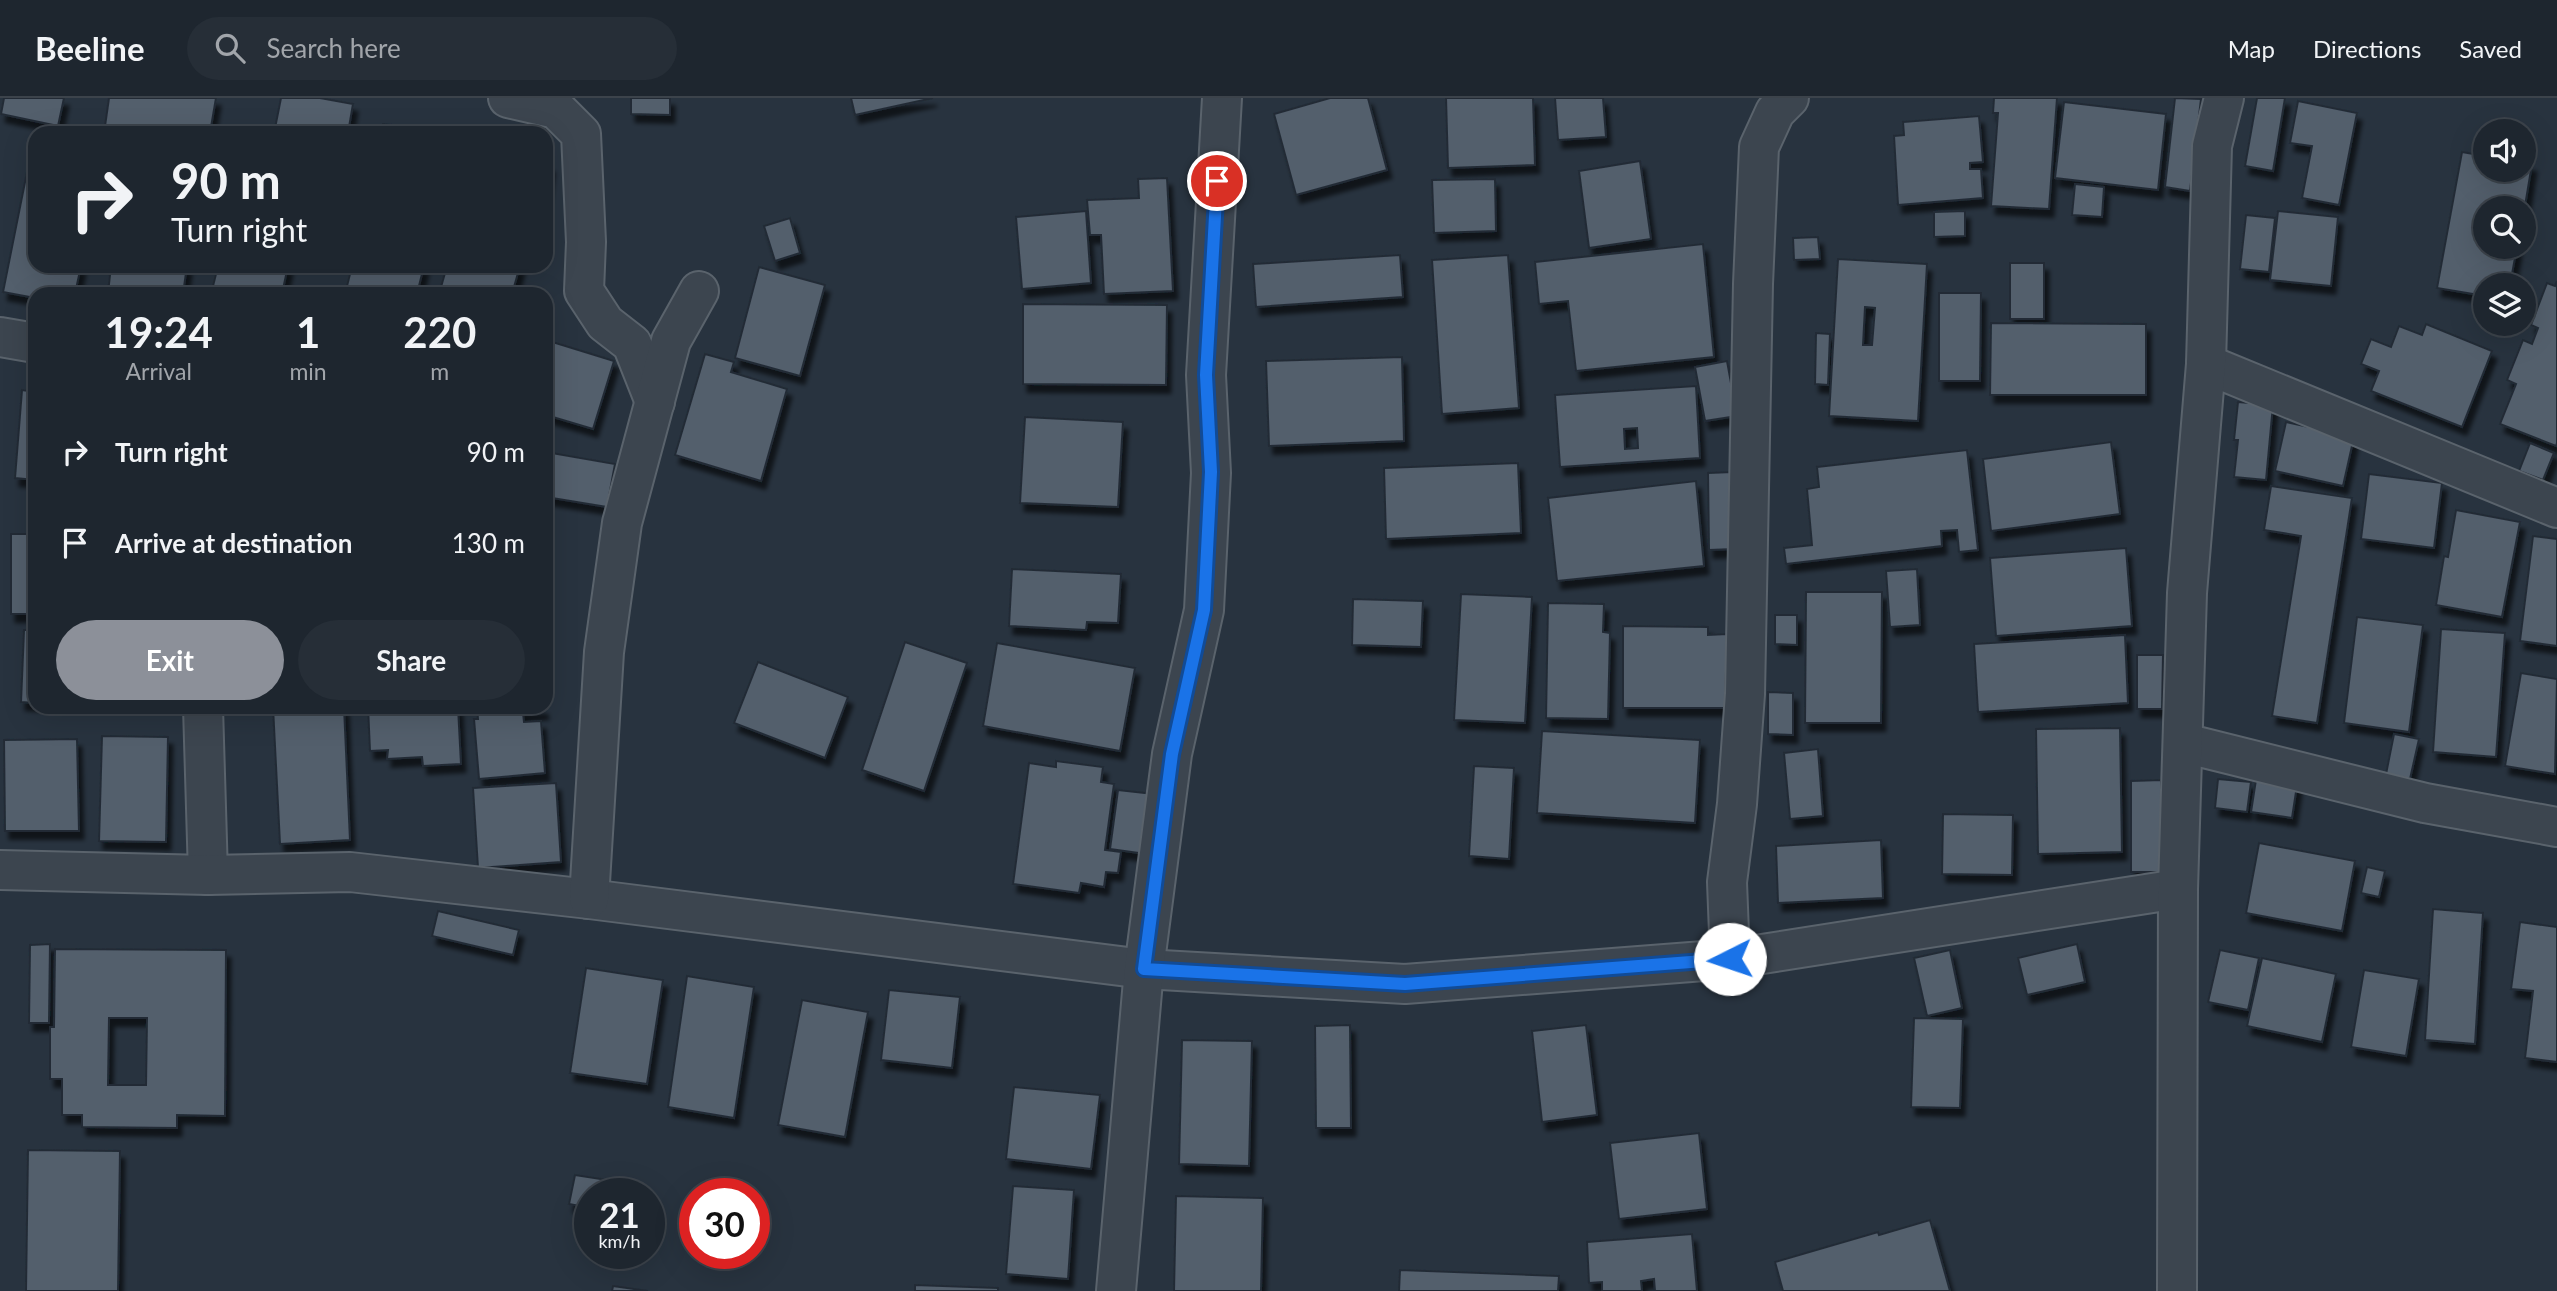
<!DOCTYPE html>
<style>
:root{--surface:#1e262f;--page:#262e37;--text:#f1f3f6;--muted:#a1a5aa;--line:#3c434b;--accent:#8c9099}
body{margin:0;font-family:Lato,sans-serif;background:var(--page);color:var(--text);height:100vh;display:flex;flex-direction:column;font-size:26px;white-space:nowrap}
*{box-sizing:border-box;margin:0}
p{font-size:23px;color:var(--muted)}
.icon{flex:none;width:38px;height:38px;fill:none;stroke:currentColor;stroke-width:2;stroke-linecap:round;stroke-linejoin:round}
.map{position:relative;flex:1;overflow:hidden}
.drawer{position:absolute;left:28px;top:189px;width:525px;height:427px;display:flex;flex-direction:column;background:var(--surface);border-radius:21px;box-shadow:0 7px 28px #0002,0 0 0 2px var(--line)}
.drawer>*{flex:none}
.top-card{position:absolute;left:28px;top:28px;width:525px;height:147px;border-radius:21px;box-shadow:0 7px 28px #0002,0 0 0 2px var(--line);background:#1e262f;color:var(--text);overflow:hidden}
.buttons{position:absolute;left:2473px;top:21px;display:grid;gap:14px}
.buttons a{display:grid;place-items:center;width:63px;height:63px;border-radius:50%;background:var(--surface);box-shadow:0 7px 28px #0002,0 0 0 2px var(--line);font-size:35px}
.speed{position:absolute;left:574px;top:1080px;display:flex;gap:14px;font-size:35px;font-weight:700;text-align:center}
.speed>*{display:grid;place-content:center;width:91px;height:91px;border-radius:50%;background:var(--surface);box-shadow:0 7px 28px #0002,0 0 0 2px var(--line);line-height:1}
.speed small{font-size:18px;font-weight:400}
.speed .limit{border:10px solid #d22;background:#fff;color:#111}
.pin{position:absolute;display:grid;place-items:center;width:60px;height:60px;color:#fff;margin:-30px;border:4px solid #fff;border-radius:50%;box-shadow:0 2px 7px #0007}
.me{position:absolute;width:77px;margin:-38px;rotate:266deg;stroke-linejoin:round;filter:drop-shadow(0 0 5px #0008)}
.turn{display:flex;align-items:center;gap:24px;height:147px;padding:0 28px;font-size:32px}
.turn .icon{width:91px;height:91px;stroke-width:2.5}
.turn b{display:block;font-size:49px;line-height:60px}
.eta{display:flex;justify-content:space-evenly;align-items:center;height:119px;text-align:center}
.eta b{font-size:42px;font-weight:700;line-height:49px}
.cta{display:flex;gap:14px;margin-top:auto;padding:14px 28px}
.cta a{flex:1;height:80px;border-radius:42px;background:var(--accent);color:#fff;font-size:28px;font-weight:700;line-height:80px;text-align:center}
.cta a+a{background:var(--page);color:var(--text)}
ul{padding:0;list-style:none}
li{display:flex;align-items:center;gap:21px;height:91px;padding:0 28px}
li div{flex:1}
li b{display:block;font-size:26px}
li em{font-style:normal}
header{display:flex;align-items:center;gap:42px;box-sizing:border-box;height:98px;padding:0 35px;background:var(--surface);border-bottom:2px solid var(--line)}
header strong{font-size:33px}
nav{display:flex;gap:38px;margin-inline-start:auto;font-size:24px}
.search{width:490px;height:63px;background:var(--page);display:flex;align-items:center;gap:18px;box-sizing:border-box;padding:0 24px;border-radius:38px;color:var(--muted);font-size:26px}
.map>svg:first-child{display:block}
.building{fill:#535e6c;stroke:#222c36;stroke-width:2;fill-rule:evenodd;filter:url(#shadow)}
.lines{fill:none;stroke-linecap:round;stroke-linejoin:round}
.minor-casing{stroke:#5a636c;stroke-width:42}
.tertiary-casing{stroke:#5a636c;stroke-width:42}
.minor{stroke:#3c454f;stroke-width:38}
.tertiary{stroke:#3c454f;stroke-width:38}
.route-casing{stroke:#114b97;stroke-width:18}
.route{stroke:#1a73e8;stroke-width:12}
</style>
<header>
<strong>Beeline</strong>
<div class="search"><svg class="icon" aria-label="search" viewBox="0 0 24 24"><circle cx="10" cy="10" r="6"/><path d="M15 15l6 6"/></svg>Search here</div>
<nav><a>Map</a><a>Directions</a><a>Saved</a></nav>
</header>
<div class="map">
<svg width="2557" height="1193" viewBox="0 0 2557 1193">
<defs>
<filter id="shadow"><feDropShadow dx="4.5" dy="8" stdDeviation="2" flood-color="#0009"/></filter>
</defs>
<rect width="100%" height="100%" fill="#28333f"/>
<g class="building">
<polygon points="4,0 64,0 58,28 1,16"/>
<polygon points="109,0 216,0 210,35 149,35 105,28"/>
<polygon points="281,0 320,0 353,6 348,35 274,35"/>
<polygon points="631,0 670,0 670,17 631,16"/>
<polygon points="851,0 933,0 855,17"/>
<polygon points="1330,0 1368,0 1387,72 1296,97 1274,16"/>
<polygon points="1446,0 1533,0 1535,67 1448,70"/>
<polygon points="1555,0 1603,0 1606,39 1558,42"/>
<polygon points="1994,0 2057,0 2049,111 1991,108 1998,15 1993,15"/>
<polygon points="2175,0 2201,1 2190,93 2165,89"/>
<polygon points="2257,0 2285,0 2273,73 2245,68"/>
<polygon points="2298,3 2357,15 2339,107 2302,100 2312,48 2290,45"/>
<polygon points="2064,4 2166,16 2158,92 2055,80"/>
<polygon points="1979,18 1983,64 1970,65 1970,71 1981,71 1983,100 1898,107 1894,38 1904,37 1903,24"/>
<polygon points="383,26 455,34 455,35 382,35"/>
<polygon points="31,54 35,55 35,168 81,168 75,196 35,196 35,200 3,194"/>
<polygon points="2462,54 2485,58 2485,72 2524,72 2524,65 2532,66 2524,114 2524,110 2485,110 2485,149 2517,149 2510,187 2485,187 2485,198 2437,190"/>
<polygon points="1640,63 1651,141 1589,150 1579,73"/>
<polygon points="546,66 550,67 546,97"/>
<polygon points="1167,80 1173,193 1104,196 1101,137 1090,137 1087,102 1139,100 1138,81"/>
<polygon points="1495,81 1496,133 1434,135 1432,82"/>
<polygon points="2075,86 2104,89 2102,119 2072,117"/>
<polygon points="1086,113 1091,185 1022,191 1016,119"/>
<polygon points="1965,113 1965,138 1934,139 1934,114"/>
<polygon points="2278,113 2338,119 2331,188 2270,182"/>
<polygon points="2246,117 2275,120 2269,174 2240,171"/>
<polygon points="790,120 800,155 775,163 764,128"/>
<polygon points="1818,139 1820,161 1794,162 1793,140"/>
<polygon points="1703,146 1714,259 1576,273 1568,203 1539,206 1535,164"/>
<polygon points="1400,157 1403,199 1256,209 1253,166"/>
<polygon points="1508,157 1519,310 1442,316 1432,162"/>
<path d="M 1838,161 L 1927,166 L 1918,323 L 1829,318 ZM 1865,209 L 1875,210 L 1872,247 L 1863,247 Z"/>
<rect x="2010" y="165" width="34" height="56"/>
<polygon points="111,168 187,168 183,196 108,195"/>
<polygon points="218,168 288,168 282,196 211,196"/>
<polygon points="352,168 424,168 417,196 345,196"/>
<polygon points="447,168 520,168 512,196 439,196"/>
<polygon points="759,169 825,187 800,278 735,260"/>
<polygon points="2557,183 2557,345 2556,348 2500,326 2516,286 2507,282 2523,242 2532,246 2538,230 2531,227 2547,185 2555,188"/>
<polygon points="1939,195 1981,195 1980,283 1939,283"/>
<polygon points="1023,206 1167,207 1166,287 1023,286"/>
<polygon points="1991,225 2146,226 2146,297 1990,297"/>
<polygon points="2426,226 2492,253 2462,329 2371,293 2379,273 2361,266 2371,241 2391,249 2399,228 2422,237"/>
<polygon points="1816,235 1830,236 1828,287 1815,286"/>
<polygon points="546,242 614,263 593,331 546,317"/>
<polygon points="705,256 734,264 731,274 787,291 761,383 675,357"/>
<polygon points="1402,259 1404,343 1269,348 1266,263"/>
<polygon points="1727,263 1737,318 1705,323 1695,269"/>
<path d="M 1696,288 L 1700,360 L 1560,369 L 1555,297 ZM 1637,330 L 1638,350 L 1625,351 L 1624,331 Z"/>
<polygon points="22,292 35,294 35,382 15,380"/>
<polygon points="2238,304 2273,307 2266,382 2234,379 2238,342 2234,342"/>
<polygon points="1025,319 1123,324 1118,409 1020,405"/>
<polygon points="2286,324 2354,339 2343,388 2275,373"/>
<polygon points="2111,344 2120,416 1991,433 1983,361"/>
<polygon points="2530,345 2554,355 2543,382 2519,373"/>
<polygon points="1967,352 1978,452 1959,454 1957,432 1941,433 1942,448 1786,466 1784,450 1812,447 1807,391 1819,389 1817,369"/>
<polygon points="546,354 615,366 607,409 546,399"/>
<polygon points="1518,365 1521,435 1386,441 1384,370"/>
<polygon points="1732,374 1734,451 1709,452 1708,375"/>
<polygon points="2369,376 2442,385 2434,450 2361,441"/>
<polygon points="1696,383 1704,468 1557,483 1548,400"/>
<polygon points="2271,388 2352,400 2317,625 2272,618 2301,438 2264,432"/>
<polygon points="2456,412 2520,424 2502,519 2436,507 2444,458 2448,459"/>
<rect x="11" y="436" width="24" height="80"/>
<polygon points="2533,438 2557,441 2557,548 2520,543"/>
<polygon points="2126,450 2132,528 1996,538 1990,460"/>
<polygon points="1012,471 1121,476 1118,525 1087,524 1086,532 1009,528"/>
<polygon points="1917,471 1920,527 1890,529 1886,473"/>
<polygon points="1806,494 1882,494 1881,625 1805,625"/>
<polygon points="1461,496 1532,499 1525,625 1454,622"/>
<polygon points="1353,501 1423,503 1421,549 1352,547"/>
<polygon points="1548,505 1604,506 1603,534 1610,535 1608,621 1546,620"/>
<polygon points="1775,517 1797,517 1797,547 1775,546"/>
<polygon points="2357,519 2423,527 2409,634 2344,625"/>
<polygon points="1623,528 1708,529 1708,537 1727,536 1725,610 1623,610"/>
<polygon points="2441,531 2505,535 2496,659 2433,654"/>
<polygon points="24,532 35,532 35,605 21,604"/>
<polygon points="2125,537 2128,605 1978,614 1974,546"/>
<polygon points="905,544 967,565 924,693 862,672"/>
<polygon points="997,545 1135,570 1120,653 983,628"/>
<polygon points="2137,557 2163,557 2162,611 2137,611"/>
<polygon points="758,564 848,599 825,660 734,625"/>
<polygon points="2521,575 2557,581 2555,676 2505,668"/>
<polygon points="1768,594 1793,595 1793,637 1768,636"/>
<polygon points="273,609 344,609 350,742 280,746"/>
<polygon points="368,609 458,609 461,666 423,668 422,659 387,661 388,652 370,653"/>
<polygon points="477,609 543,609 544,613 523,615 524,624 541,623 545,675 479,681 474,621 478,621"/>
<polygon points="2120,630 2122,754 2038,756 2036,631"/>
<polygon points="1542,633 1700,642 1695,725 1537,715"/>
<polygon points="2394,636 2419,641 2410,681 2386,676"/>
<polygon points="102,638 168,639 166,744 99,743"/>
<polygon points="77,641 79,733 5,733 4,642"/>
<polygon points="1818,651 1823,718 1790,721 1784,655"/>
<polygon points="1056,663 1103,669 1101,684 1114,686 1105,752 1121,754 1118,775 1106,774 1104,789 1081,785 1079,795 1013,786 1029,665 1056,669"/>
<polygon points="1474,668 1514,670 1509,761 1469,758"/>
<polygon points="2257,675 2298,681 2292,720 2251,714"/>
<polygon points="2218,681 2251,684 2247,714 2215,710"/>
<polygon points="2161,682 2162,774 2131,774 2131,683"/>
<polygon points="556,685 561,764 478,770 473,690"/>
<polygon points="1118,692 1154,696 1146,756 1110,751"/>
<polygon points="1943,716 2013,717 2012,777 1942,776"/>
<polygon points="1881,742 1883,800 1778,805 1776,748"/>
<polygon points="2259,745 2355,763 2342,833 2246,815"/>
<polygon points="2367,769 2385,773 2379,799 2361,795"/>
<polygon points="2433,811 2483,815 2475,946 2425,942"/>
<polygon points="438,813 519,832 513,857 432,838"/>
<polygon points="2520,824 2557,829 2557,964 2525,960 2533,893 2511,891"/>
<polygon points="50,846 49,925 29,925 30,847"/>
<polygon points="2077,846 2085,884 2027,897 2018,860"/>
<path d="M 55,851 L 226,852 L 225,1018 L 177,1017 L 177,1030 L 82,1029 L 82,1017 L 62,1017 L 62,981 L 50,981 L 50,929 L 54,929 ZM 109,920 L 147,920 L 146,987 L 108,987 Z"/>
<polygon points="1950,852 1962,910 1927,918 1914,860"/>
<polygon points="2220,852 2259,860 2248,912 2208,904"/>
<polygon points="2262,860 2336,876 2322,944 2247,928"/>
<polygon points="586,870 663,882 647,986 570,975"/>
<polygon points="2364,872 2419,881 2406,958 2351,949"/>
<polygon points="687,878 754,889 734,1020 668,1009"/>
<polygon points="889,892 960,899 952,970 881,962"/>
<polygon points="802,902 868,914 845,1039 778,1027"/>
<polygon points="1914,920 1963,921 1960,1010 1911,1009"/>
<polygon points="1350,927 1351,1030 1316,1030 1315,928"/>
<polygon points="1586,927 1597,1017 1542,1024 1532,933"/>
<polygon points="1182,942 1252,943 1249,1068 1179,1066"/>
<polygon points="1014,989 1100,997 1091,1071 1006,1061"/>
<polygon points="1699,1035 1707,1111 1619,1121 1610,1045"/>
<polygon points="28,1052 120,1053 118,1193 26,1193"/>
<polygon points="575,1077 614,1083 611,1096 590,1096 590,1110 569,1106"/>
<polygon points="1013,1088 1074,1092 1068,1181 1006,1176"/>
<polygon points="1176,1098 1263,1100 1261,1193 1174,1193"/>
<polygon points="1930,1122 1950,1193 1783,1193 1775,1164 1878,1134 1879,1137"/>
<polygon points="1692,1136 1697,1193 1655,1193 1654,1181 1641,1183 1642,1193 1602,1193 1602,1184 1589,1185 1587,1144"/>
<polygon points="1400,1172 1559,1178 1558,1193 1399,1193"/>
<polygon points="915,1187 998,1190 998,1193 915,1193"/>
<polygon points="613,1188 648,1193 612,1193"/>
</g>
<g class="lines">
<defs>
<g id="minor">
<polyline points="508,0 556,11 581,36 586,144 584,193 605,225 632,246 655,304"/>
<polyline points="0,239 35,245"/>
<polyline points="2206,266 2557,410"/>
<polyline points="203,609 208,777"/>
<polyline points="2184,645 2425,705 2557,729"/>
<polyline points="0,772 208,777 350,774 589,801 1144,871 1405,886 1730,861 2178,791"/>
<polyline points="589,801 604,554 622,425 671,243 699,193"/>
<polyline points="1730,861 1727,784 1737,706 1745,596 1753,186 1759,49 1775,14 1789,0"/>
<polyline points="1116,1193 1144,871 1172,656 1204,512 1211,375 1206,277 1222,0"/>
</g>
<polyline id="tertiary" points="2177,1193 2178,791 2187,495 2206,266 2212,48 2224,0"/>
</defs>
<use href="#minor" class="minor-casing"/>
<use href="#tertiary" class="tertiary-casing"/>
<use href="#minor" class="minor"/>
<use href="#tertiary" class="tertiary"/>
</g>
<g class="lines">
<defs>
<polyline id="route" points="1217,83 1206,277 1211,374 1204,512 1172,656 1144,871 1405,886 1730,861"/>
</defs>
<use href="#route" class="route-casing"/>
<use href="#route" class="route"/>
</g>
</svg>
<div class="buttons">
<a><svg class="icon" aria-label="sound" viewBox="0 0 24 24"><path d="M4 9h4l5-4v14l-5-4H4zM17 9q2 3 0 6"/></svg></a>
<a><svg class="icon" aria-label="search" viewBox="0 0 24 24"><circle cx="10" cy="10" r="6"/><path d="M15 15l6 6"/></svg></a>
<a><svg class="icon" aria-label="layers" viewBox="0 0 24 24"><path d="M12 4l9 5-9 5-9-5zM3 14l9 5 9-5"/></svg></a>
</div>
<div class="speed"><div>21<small>km/h</small></div><div class="limit">30</div></div>
<div class="pin" style="left:1217px;top:83px;background:#d93025"><svg class="icon" aria-label="arrive" viewBox="0 0 24 24"><path d="M6 21V4h12l-3 4 3 4H6"/></svg></div>
<svg class="me" style="left:1730px;top:861px" viewBox="-20 -20 40 40"><circle r="19" fill="#fff"/><path d="M0-13L10 11 0 6-10 11z" fill="#1a73e8"/></svg>
<div class="top-card">
<div class="turn"><svg class="icon" aria-label="right" viewBox="0 0 24 24"><path d="M7 20v-9h11M14 6l5 5-5 5"/></svg><div><b>90 m</b>Turn right</div></div>
</div>
<section class="drawer">
<div class="eta">
<div><b>19:24</b><p>Arrival</p></div>
<div><b>1</b><p>min</p></div>
<div><b>220</b><p>m</p></div>
</div>
<ul>
<li><svg class="icon" aria-label="right" viewBox="0 0 24 24"><path d="M7 20v-9h11M14 6l5 5-5 5"/></svg><div><b>Turn right</b></div><em>90 m</em></li>
<li><svg class="icon" aria-label="arrive" viewBox="0 0 24 24"><path d="M6 21V4h12l-3 4 3 4H6"/></svg><div><b>Arrive at destination</b></div><em>130 m</em></li>
</ul>
<div class="cta"><a>Exit</a><a>Share</a></div>
</section>
</div>
